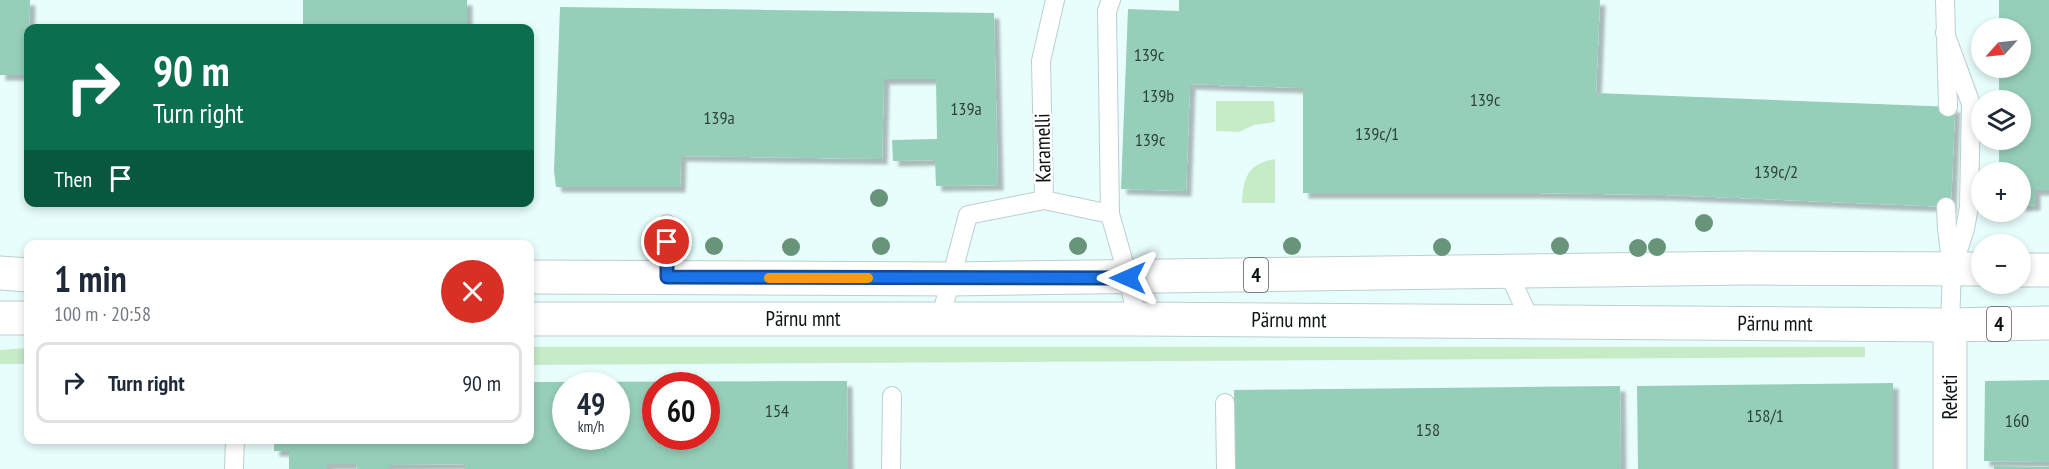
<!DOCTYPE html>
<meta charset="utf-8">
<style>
:root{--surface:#fff;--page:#f2f2f3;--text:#1f2937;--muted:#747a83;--line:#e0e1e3}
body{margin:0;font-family:"PT Sans Narrow",sans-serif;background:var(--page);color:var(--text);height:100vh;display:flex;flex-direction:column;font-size:22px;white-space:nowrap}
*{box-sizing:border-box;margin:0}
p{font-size:20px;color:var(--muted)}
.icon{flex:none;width:33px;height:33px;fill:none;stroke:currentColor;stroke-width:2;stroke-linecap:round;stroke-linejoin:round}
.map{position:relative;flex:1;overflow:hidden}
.sheet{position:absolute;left:24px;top:240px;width:510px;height:204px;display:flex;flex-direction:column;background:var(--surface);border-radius:12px;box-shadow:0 3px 9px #0003}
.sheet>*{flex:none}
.top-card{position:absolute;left:24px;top:24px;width:510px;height:183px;border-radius:12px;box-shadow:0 3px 9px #0003;background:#0b6e4f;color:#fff;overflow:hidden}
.needle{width:39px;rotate:243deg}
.buttons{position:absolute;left:1971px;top:18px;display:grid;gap:12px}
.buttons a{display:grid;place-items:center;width:60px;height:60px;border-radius:50%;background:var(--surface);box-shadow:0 3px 9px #0003;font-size:30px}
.speed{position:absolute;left:552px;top:372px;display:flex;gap:12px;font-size:30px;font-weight:700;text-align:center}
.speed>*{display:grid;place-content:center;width:78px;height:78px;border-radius:50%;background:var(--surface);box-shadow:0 3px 9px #0003;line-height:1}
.speed small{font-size:15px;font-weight:400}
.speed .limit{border:9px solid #d22;background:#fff;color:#111}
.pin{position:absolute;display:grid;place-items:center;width:51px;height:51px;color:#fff;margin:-26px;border:3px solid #fff;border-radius:50%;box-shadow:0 2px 6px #0007}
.me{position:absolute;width:66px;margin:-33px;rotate:270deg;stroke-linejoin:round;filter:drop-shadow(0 0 4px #0008)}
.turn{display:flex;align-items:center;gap:21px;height:126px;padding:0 30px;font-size:27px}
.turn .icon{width:78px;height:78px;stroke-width:2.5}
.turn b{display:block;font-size:42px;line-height:51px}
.then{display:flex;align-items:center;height:57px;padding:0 30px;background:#0003;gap:12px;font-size:22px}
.round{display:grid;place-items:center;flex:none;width:63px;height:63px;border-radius:32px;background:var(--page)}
.headline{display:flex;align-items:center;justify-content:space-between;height:102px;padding:0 30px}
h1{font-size:36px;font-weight:700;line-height:45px}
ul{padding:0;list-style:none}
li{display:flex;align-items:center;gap:18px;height:81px;margin:0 12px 9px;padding:0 18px;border:3px solid var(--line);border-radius:12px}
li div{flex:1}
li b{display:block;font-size:22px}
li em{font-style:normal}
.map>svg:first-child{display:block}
.green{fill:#c6ecc7}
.building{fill:#96cfb9;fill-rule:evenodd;filter:url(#shadow)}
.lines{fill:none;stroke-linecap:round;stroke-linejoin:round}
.service-casing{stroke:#bacfce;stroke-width:20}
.minor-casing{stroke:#bacfce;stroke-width:35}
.primary-casing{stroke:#bacfce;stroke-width:35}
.service{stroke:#fff;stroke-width:18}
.minor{stroke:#fff;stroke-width:33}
.primary{stroke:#fff;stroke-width:33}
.tree{fill:#689479}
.route-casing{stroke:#114b97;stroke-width:15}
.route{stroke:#1a73e8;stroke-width:10}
.slow{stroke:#f59e0b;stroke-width:10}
.labels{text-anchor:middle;stroke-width:5;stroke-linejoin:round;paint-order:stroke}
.number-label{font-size:18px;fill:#2e423c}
.shield{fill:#fff;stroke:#555a5a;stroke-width:1.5}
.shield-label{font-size:20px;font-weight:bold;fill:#0c1313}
.street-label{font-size:21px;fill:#0c1313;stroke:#fff}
</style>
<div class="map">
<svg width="2049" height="469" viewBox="0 0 2049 469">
<defs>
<filter id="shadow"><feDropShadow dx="5.5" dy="5.5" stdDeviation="1.5" flood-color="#0004"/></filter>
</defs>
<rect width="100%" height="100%" fill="#e8fefc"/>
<g class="green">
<polygon points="1216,101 1274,101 1275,122 1254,125 1239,132 1216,131"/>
<path d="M 1275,159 L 1275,203 L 1242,203 C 1243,178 1248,163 1275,159 Z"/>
<polygon points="530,347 1865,347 1865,357 530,365"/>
<polygon points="28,348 28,364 0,364 0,350"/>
</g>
<g class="building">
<polygon points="0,0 30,0 28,75 0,75"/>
<rect x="303" y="0" width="164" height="28"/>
<polygon points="1179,0 1600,0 1596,93 1955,107 1951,207 1666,195 1538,193 1303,193 1303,88 1190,84 1186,191 1121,189 1128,9 1179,11"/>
<polygon points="1999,0 2049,0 2049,190 2035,190 2035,205 2020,206 2020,172 1999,172 1999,140 2020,140 2020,100 1999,100 1999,68 2020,68 2020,28 1999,28"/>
<polygon points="560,7 994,13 998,185 936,186 935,160 893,161 892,140 937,139 936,79 884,79 882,159 681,156 680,187 556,187 554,171"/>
<polygon points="2049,380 2049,462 1984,461 1985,381"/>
<path d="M 847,381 L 848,469 L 465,469 L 465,464 L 389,465 L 389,469 L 357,469 L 356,464 L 327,464 L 327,469 L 289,469 L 289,451 L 274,451 L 274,440 L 530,440 L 530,382 ZM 566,386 L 616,386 L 616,436 L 566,436 ZM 656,386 L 706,386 L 706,436 L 656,436 Z"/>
<polygon points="1893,383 1893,469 1638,469 1637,386"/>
<polygon points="1620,386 1621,469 1235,469 1234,390"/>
<polygon points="1994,466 2049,467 2049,469 1994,469"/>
</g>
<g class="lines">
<defs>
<g id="service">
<polyline points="1945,0 1948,107"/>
<polyline points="1945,33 1971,104 1969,207 1965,229 1952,269"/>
<polyline points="1044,200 1041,61 1055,0"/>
<polyline points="1946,207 1947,229 1952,269 1950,325"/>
<polyline points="1110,214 1107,11 1111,0"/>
<polyline points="1508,272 1531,322"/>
<polyline points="667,277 667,224"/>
<polyline points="940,320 968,215 1044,200 1110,214 1128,277 1137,319"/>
<polyline points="1225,403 1226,469"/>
<polyline points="234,469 235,440"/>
<polyline points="891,469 892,396"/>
</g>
<polyline id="minor" points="1950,325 1950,469"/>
<g id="primary">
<polyline points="2020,270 2049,270"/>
<polyline points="0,273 28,275"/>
<polyline points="530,277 952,279 1747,268 1982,269"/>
<polyline points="0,318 28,318"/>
<path id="s1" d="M 530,319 L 1137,319 L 1950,325 L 2049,323"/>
</g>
</defs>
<use href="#service" class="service-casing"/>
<use href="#minor" class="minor-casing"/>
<use href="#primary" class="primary-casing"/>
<use href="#service" class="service"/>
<use href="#minor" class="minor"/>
<use href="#primary" class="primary"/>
</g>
<g class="tree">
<circle cx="879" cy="198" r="9"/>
<circle cx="1704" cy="223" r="9"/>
<circle cx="714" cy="246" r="9"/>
<circle cx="881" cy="246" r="9"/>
<circle cx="1078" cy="246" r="9"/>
<circle cx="1292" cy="246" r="9"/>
<circle cx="1560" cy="246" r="9"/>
<circle cx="791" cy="247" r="9"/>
<circle cx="1442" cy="247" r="9"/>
<circle cx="1657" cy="247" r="9"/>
<circle cx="1638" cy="248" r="9"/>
</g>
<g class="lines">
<defs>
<polyline id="route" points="667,242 667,277 1128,278"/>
</defs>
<use href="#route" class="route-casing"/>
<use href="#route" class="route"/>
<polyline class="slow" points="769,278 868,278"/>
</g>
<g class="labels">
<g class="number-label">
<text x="1149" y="61">139c</text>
<text x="1158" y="102">139b</text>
<text x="1485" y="106">139c</text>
<text x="966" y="115">139a</text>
<text x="719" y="124">139a</text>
<text x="1377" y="140">139c/1</text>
<text x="1150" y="146">139c</text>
<text x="1776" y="178">139c/2</text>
<text x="777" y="417">154</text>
<text x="1765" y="422">158/1</text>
<text x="2017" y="427">160</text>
<text x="1428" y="436">158</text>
</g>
<g class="shield">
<rect x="1244" y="258" width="24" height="34" rx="4.5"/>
<rect x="1987" y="307" width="24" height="34" rx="4.5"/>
</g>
<g class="shield-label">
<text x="1256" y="282">4</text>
<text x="1999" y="331">4</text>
</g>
<g class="street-label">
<text transform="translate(1043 148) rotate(-91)" y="7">Karamelli</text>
<text dy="7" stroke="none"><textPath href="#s1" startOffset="273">Pärnu mnt</textPath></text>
<text dy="7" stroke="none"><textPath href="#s1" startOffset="759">Pärnu mnt</textPath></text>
<text dy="7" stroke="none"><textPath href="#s1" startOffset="1245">Pärnu mnt</textPath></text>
<text transform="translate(1950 397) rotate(-90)" y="7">Reketi</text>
</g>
</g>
</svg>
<div class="buttons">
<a><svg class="needle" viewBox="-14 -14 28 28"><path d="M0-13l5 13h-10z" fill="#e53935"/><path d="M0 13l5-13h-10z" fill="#747a83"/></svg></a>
<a><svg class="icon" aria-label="layers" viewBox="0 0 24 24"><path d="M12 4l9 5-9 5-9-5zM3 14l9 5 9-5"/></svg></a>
<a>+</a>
<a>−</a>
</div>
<div class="speed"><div>49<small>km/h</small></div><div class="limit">60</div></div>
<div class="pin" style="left:667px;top:242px;background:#d93025"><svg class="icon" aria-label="arrive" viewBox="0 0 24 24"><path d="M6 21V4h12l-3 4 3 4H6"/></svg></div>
<svg class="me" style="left:1128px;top:278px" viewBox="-20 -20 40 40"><path d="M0-17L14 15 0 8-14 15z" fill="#1a73e8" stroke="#fff" stroke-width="4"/></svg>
<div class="top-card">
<div class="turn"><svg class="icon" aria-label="right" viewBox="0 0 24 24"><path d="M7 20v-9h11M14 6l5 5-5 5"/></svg><div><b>90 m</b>Turn right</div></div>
<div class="then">Then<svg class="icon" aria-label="arrive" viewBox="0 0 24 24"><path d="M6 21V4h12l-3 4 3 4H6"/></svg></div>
</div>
<section class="sheet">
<div class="headline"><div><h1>1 min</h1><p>100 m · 20:58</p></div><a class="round" style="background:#d93025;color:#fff"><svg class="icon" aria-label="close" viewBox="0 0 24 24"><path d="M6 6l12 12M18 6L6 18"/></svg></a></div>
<ul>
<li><svg class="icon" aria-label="right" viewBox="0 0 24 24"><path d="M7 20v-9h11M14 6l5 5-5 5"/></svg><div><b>Turn right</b></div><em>90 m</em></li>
</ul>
</section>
</div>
